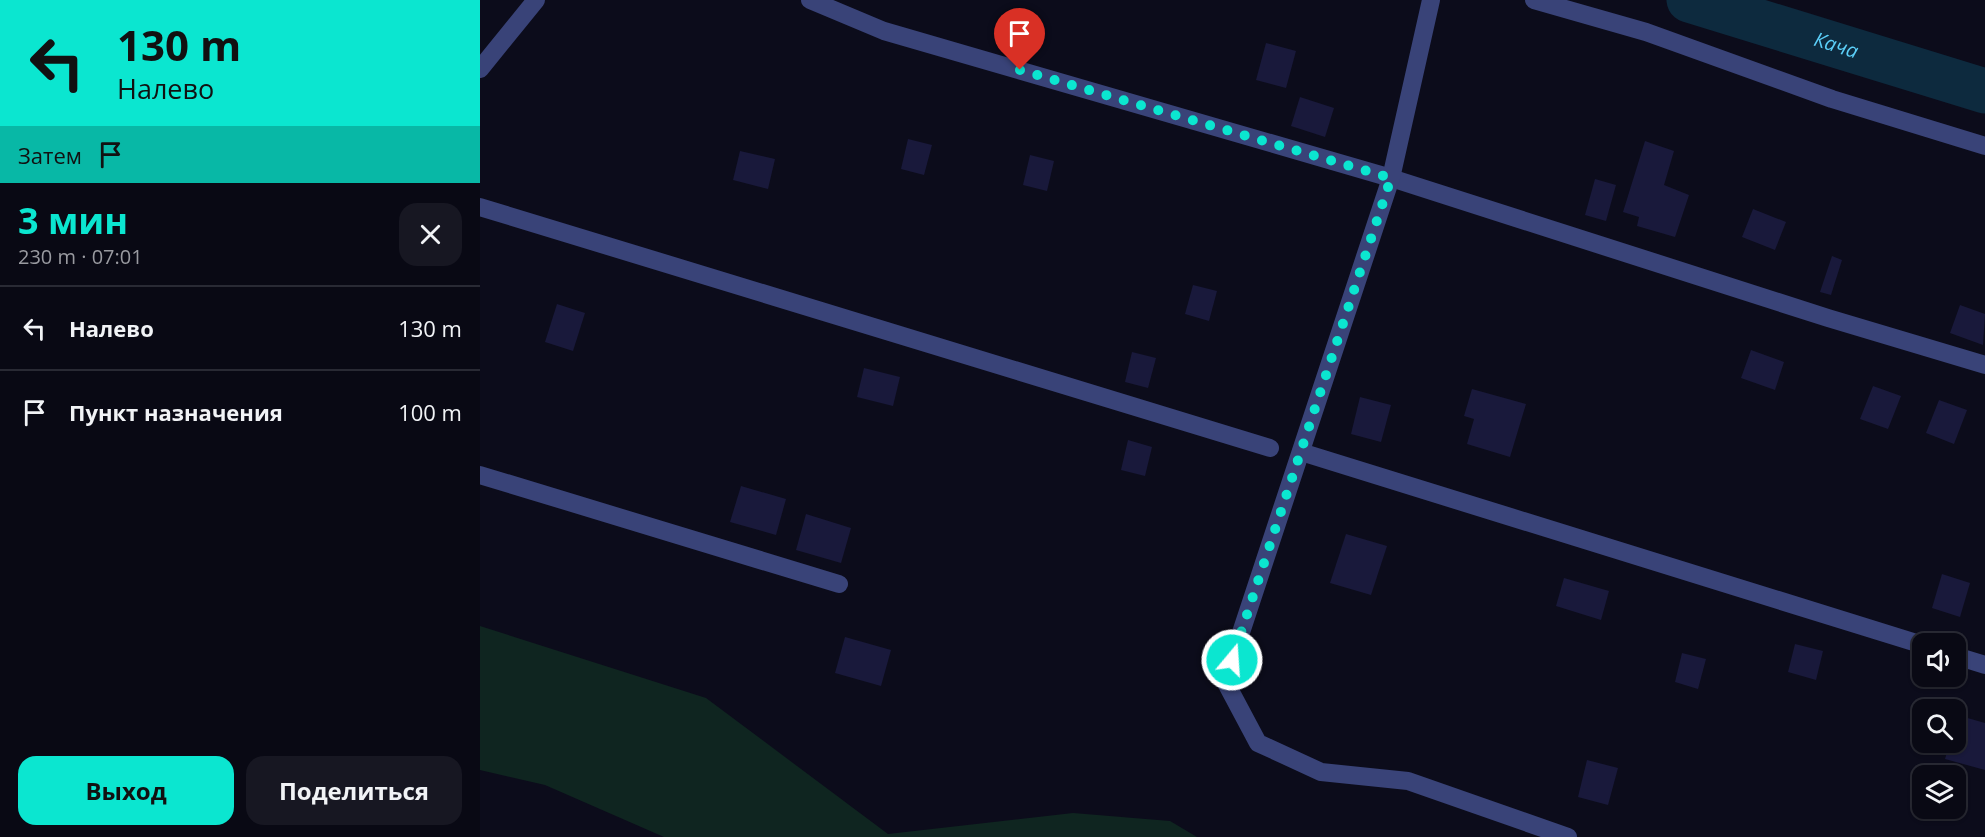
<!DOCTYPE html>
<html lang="ru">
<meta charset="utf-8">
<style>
:root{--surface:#090914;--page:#171722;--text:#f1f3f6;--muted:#999aa0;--line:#292a34;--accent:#0be6d0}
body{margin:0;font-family:"Open Sans",sans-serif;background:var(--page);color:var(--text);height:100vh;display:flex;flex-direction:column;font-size:22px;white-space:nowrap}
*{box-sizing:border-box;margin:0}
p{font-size:20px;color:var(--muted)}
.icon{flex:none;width:33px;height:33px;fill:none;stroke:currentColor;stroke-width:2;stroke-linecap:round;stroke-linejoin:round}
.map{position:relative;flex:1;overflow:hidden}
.sheet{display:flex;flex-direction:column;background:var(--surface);width:480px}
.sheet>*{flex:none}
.guide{background:#0be6d0;color:#111;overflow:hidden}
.controls{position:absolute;left:1432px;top:633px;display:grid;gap:12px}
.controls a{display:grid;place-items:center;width:54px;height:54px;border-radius:12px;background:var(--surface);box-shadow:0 2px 4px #0004,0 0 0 2px var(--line);font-size:30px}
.pin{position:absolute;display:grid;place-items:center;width:51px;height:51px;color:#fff;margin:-62px -26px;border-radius:50% 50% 50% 0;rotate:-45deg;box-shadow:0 0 6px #0007}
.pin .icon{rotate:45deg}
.me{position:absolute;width:66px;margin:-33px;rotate:18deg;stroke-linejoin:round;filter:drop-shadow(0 0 4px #0008)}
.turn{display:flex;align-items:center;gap:21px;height:126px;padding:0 18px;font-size:27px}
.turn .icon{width:78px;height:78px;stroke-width:2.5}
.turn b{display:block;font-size:42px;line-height:51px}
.then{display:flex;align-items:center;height:57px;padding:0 18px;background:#0003;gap:12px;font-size:22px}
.round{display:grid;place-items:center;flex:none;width:63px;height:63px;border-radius:18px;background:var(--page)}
.overview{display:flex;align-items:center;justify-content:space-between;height:102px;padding:0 18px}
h1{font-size:36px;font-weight:700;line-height:45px;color:var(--accent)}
.cta{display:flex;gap:12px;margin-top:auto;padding:12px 18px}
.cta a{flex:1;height:69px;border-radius:18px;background:var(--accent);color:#111;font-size:24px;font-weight:700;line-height:69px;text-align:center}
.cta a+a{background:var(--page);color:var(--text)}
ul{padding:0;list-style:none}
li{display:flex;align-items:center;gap:18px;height:84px;padding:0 18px;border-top:2px solid var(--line)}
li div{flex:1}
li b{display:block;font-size:22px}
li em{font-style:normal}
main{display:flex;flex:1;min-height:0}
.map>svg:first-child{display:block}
.green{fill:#0f2520}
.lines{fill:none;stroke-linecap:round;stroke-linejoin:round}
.river{stroke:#0d2a3e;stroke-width:45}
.building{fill:#19193b}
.minor{stroke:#394378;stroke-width:18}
.route{stroke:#0be6d0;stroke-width:10;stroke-dasharray:0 18}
.labels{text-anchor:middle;stroke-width:4.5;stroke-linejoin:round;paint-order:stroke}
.water-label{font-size:20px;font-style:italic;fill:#5bcef7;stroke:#0c0c1b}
</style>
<main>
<section class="sheet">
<div class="guide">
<div class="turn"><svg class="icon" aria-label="left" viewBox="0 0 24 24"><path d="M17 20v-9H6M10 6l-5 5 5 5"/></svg><div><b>130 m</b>Налево</div></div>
<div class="then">Затем<svg class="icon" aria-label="arrive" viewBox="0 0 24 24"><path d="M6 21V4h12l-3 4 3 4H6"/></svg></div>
</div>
<div class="overview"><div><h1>3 мин</h1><p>230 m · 07:01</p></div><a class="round"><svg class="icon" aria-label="close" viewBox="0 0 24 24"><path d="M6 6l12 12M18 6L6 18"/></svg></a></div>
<ul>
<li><svg class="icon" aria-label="left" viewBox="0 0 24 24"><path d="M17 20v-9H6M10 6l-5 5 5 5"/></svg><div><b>Налево</b></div><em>130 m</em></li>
<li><svg class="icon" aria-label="arrive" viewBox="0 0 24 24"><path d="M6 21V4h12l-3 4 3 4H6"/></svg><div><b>Пункт назначения</b></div><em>100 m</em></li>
</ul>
<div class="cta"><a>Выход</a><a>Поделиться</a></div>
</section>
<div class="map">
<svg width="1505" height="837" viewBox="0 0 1505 837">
<rect width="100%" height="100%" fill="#0c0c1b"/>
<polygon class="green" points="0,626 226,698 408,834 593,813 690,821 717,837 184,837 65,785 0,770"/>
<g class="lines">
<path class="river" id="s1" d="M 1209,0 L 1505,91"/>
</g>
<g class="building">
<polygon points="786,43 816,51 806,88 776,80"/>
<polygon points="820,97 854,108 845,137 811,126"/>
<polygon points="428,139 452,145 444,175 421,169"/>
<polygon points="1165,141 1194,151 1184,185 1209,195 1195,237 1157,226 1159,217 1143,212"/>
<polygon points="260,151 295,159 288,189 253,180"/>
<polygon points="550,155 574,161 567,191 543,185"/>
<polygon points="1115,179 1136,185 1126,221 1105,215"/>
<polygon points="1273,209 1306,222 1295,250 1262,237"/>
<polygon points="1352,256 1362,260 1351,295 1340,292"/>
<polygon points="713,285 737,291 729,321 705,314"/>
<polygon points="77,304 105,313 93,351 65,342"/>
<polygon points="1480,305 1505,314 1503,345 1470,333"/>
<polygon points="1271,350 1304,362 1295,390 1261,378"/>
<polygon points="652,352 676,358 668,388 645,382"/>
<polygon points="384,368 420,377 413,406 377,397"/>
<polygon points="1393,386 1421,396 1408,429 1380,419"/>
<polygon points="992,389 1046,404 1030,457 987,444 994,419 984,416"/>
<polygon points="880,397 911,405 901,442 871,434"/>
<polygon points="1459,400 1487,410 1474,444 1446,433"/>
<polygon points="648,440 672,447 665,476 641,470"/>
<polygon points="261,486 306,499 296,535 250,522"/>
<polygon points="326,514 371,528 361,563 316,550"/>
<polygon points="866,534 907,546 891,595 850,583"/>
<polygon points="1462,574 1490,583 1480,617 1452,608"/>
<polygon points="1084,578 1129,591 1121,620 1076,606"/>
<polygon points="365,637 411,650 401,686 355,673"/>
<polygon points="1315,644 1343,651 1336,680 1308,672"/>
<polygon points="1202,653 1226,659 1218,689 1195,682"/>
<polygon points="1477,715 1505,723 1505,770 1465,759 1470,742 1476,742"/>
<polygon points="1107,760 1138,768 1128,805 1098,797"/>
</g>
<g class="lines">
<g class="minor">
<polyline points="330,0 404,31 911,178 1348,318 1505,365"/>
<polyline points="951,0 911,178 745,681 778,743 841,772 928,781 1088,837"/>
<polyline points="1054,0 1166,32 1352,99 1505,146"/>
<polyline points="0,69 56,0"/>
<polyline points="0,207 790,448"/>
<polyline points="821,452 1443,645"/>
<polyline points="0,475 359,584"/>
<polyline points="1476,656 1505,665"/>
</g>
</g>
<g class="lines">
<polyline class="route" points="540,70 911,178 752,660"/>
</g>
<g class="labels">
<g class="water-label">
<text dy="7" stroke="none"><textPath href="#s1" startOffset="154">Кача</textPath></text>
</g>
</g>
</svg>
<div class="controls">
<a><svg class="icon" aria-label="sound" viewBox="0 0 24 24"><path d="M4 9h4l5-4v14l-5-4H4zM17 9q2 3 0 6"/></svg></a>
<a><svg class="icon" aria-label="search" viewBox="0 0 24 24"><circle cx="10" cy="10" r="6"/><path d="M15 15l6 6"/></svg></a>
<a><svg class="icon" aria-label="layers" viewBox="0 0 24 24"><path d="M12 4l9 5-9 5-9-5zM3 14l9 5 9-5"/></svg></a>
</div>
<div class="pin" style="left:540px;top:70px;background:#d93025"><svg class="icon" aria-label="arrive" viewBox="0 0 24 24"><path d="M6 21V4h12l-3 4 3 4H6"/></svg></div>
<svg class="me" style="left:752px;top:660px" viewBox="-20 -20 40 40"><circle r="17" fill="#0be6d0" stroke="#fff" stroke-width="3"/><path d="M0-11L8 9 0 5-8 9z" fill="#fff"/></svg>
</div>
</main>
